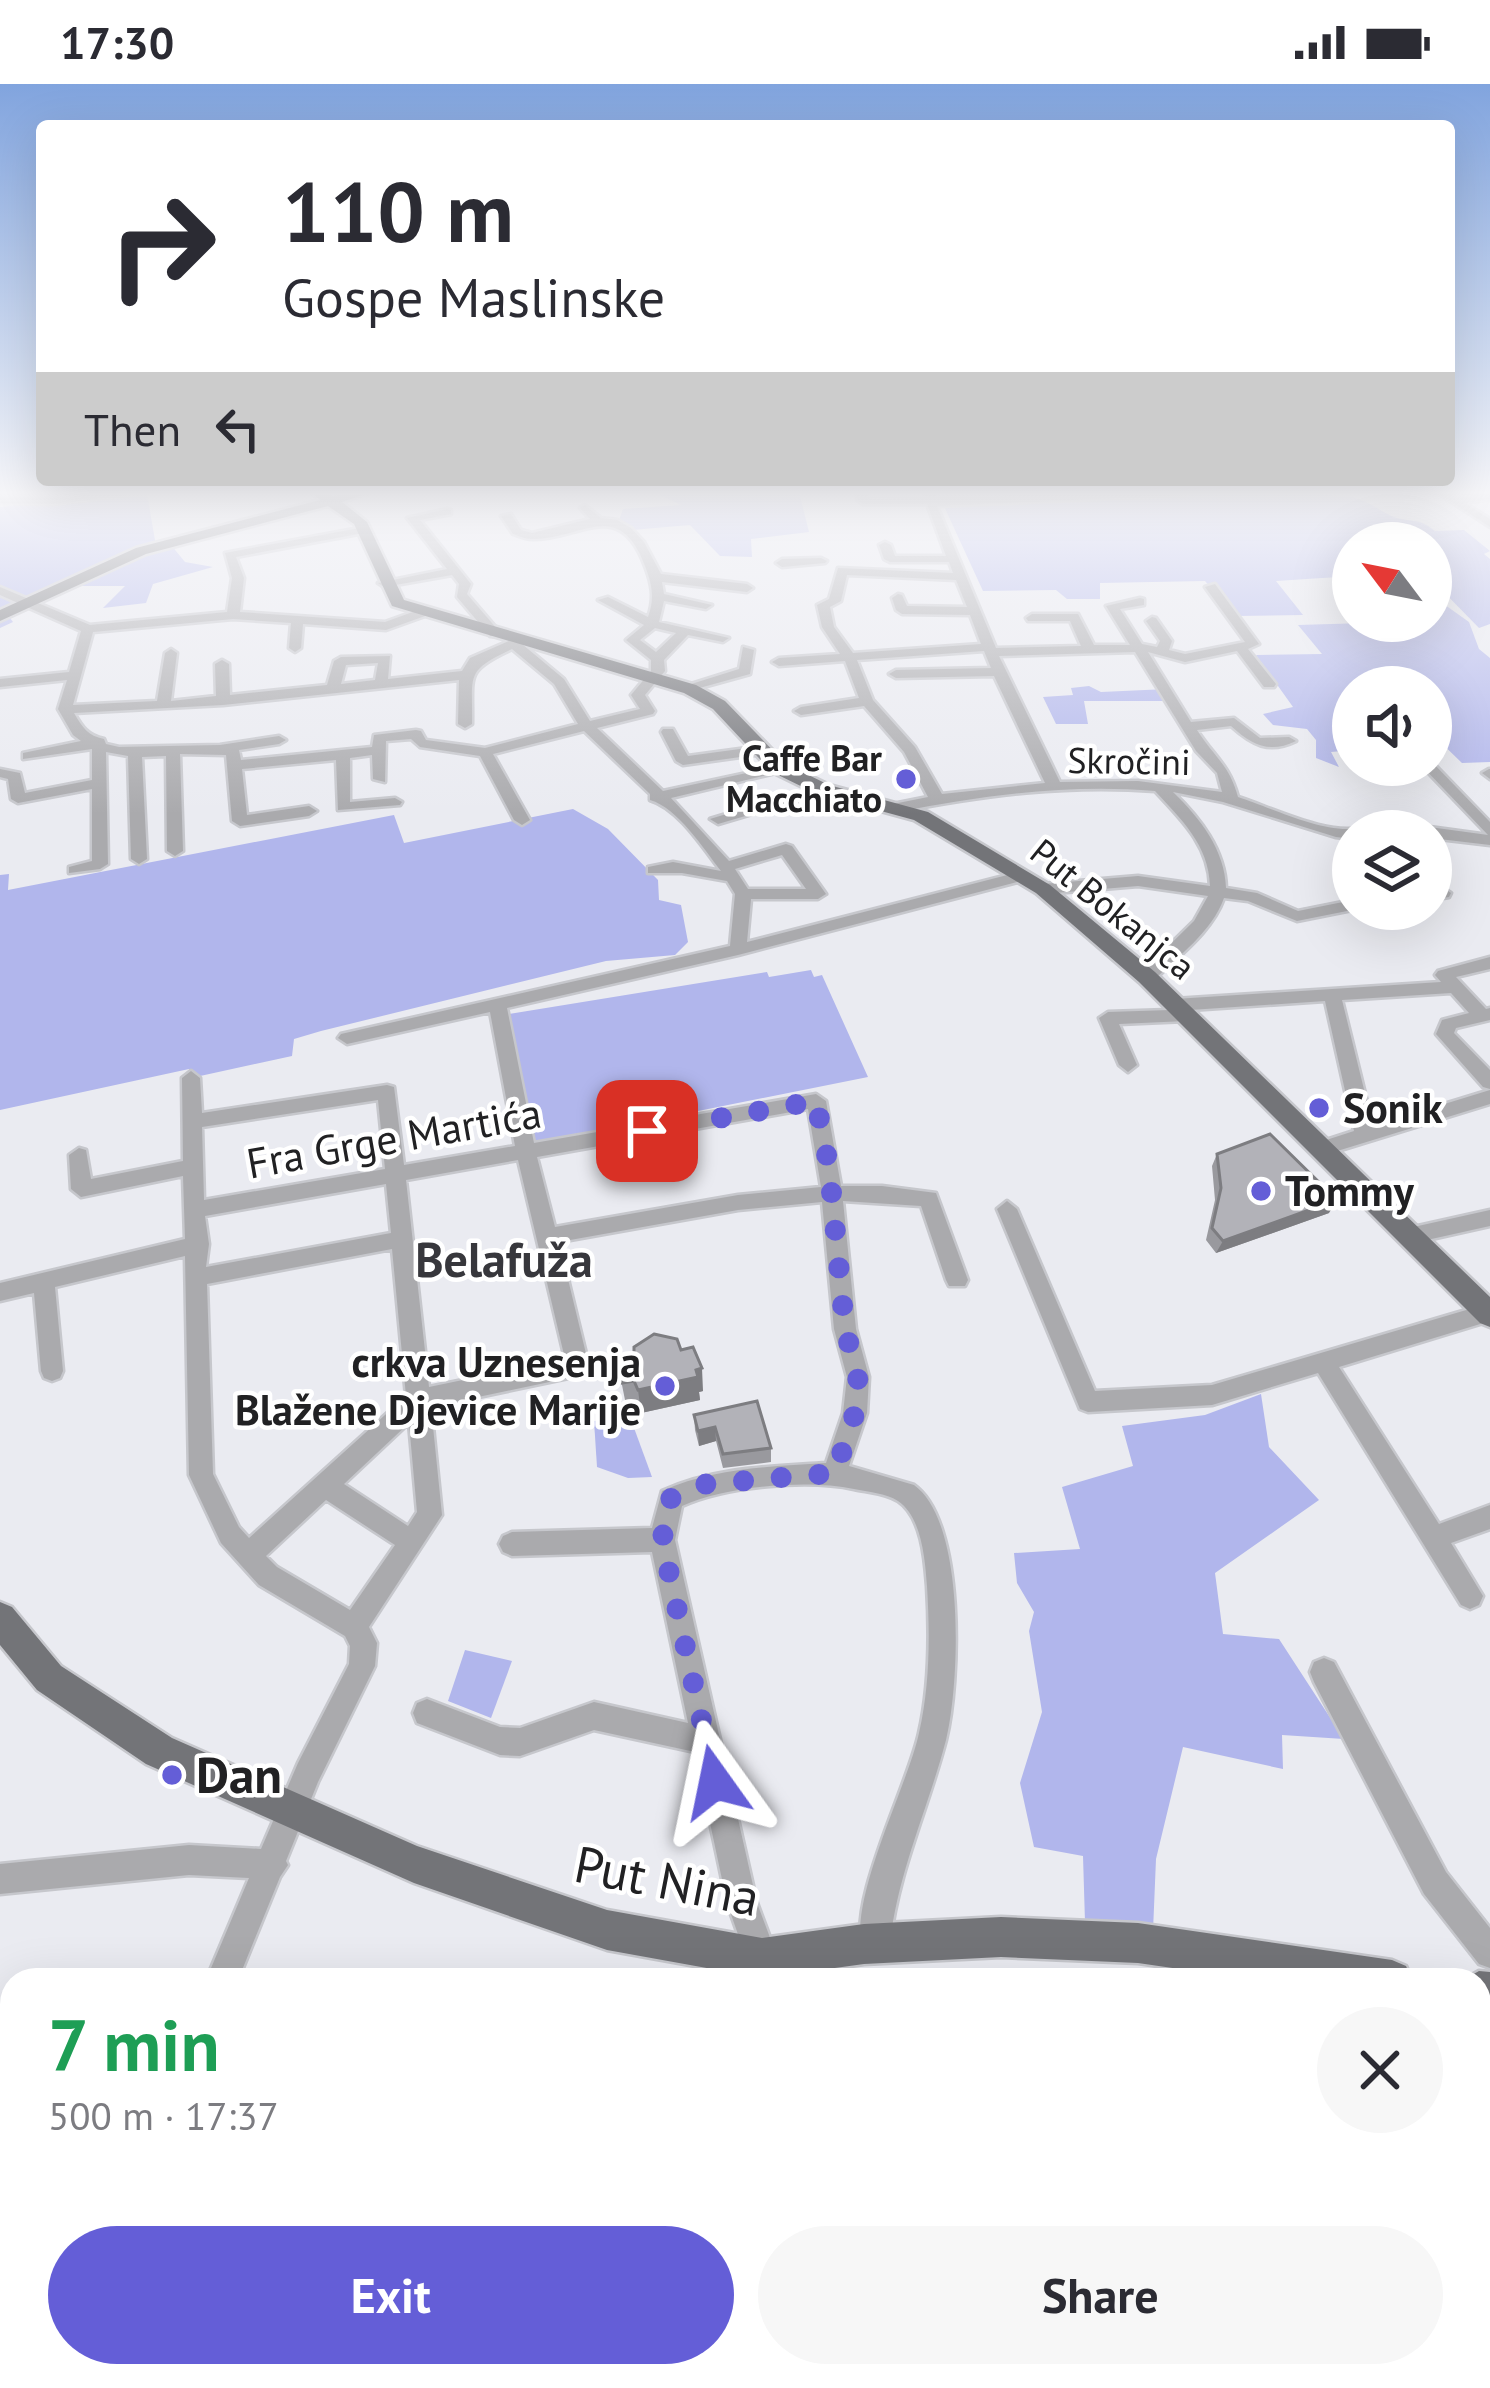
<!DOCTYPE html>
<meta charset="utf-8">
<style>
:root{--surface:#fff;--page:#f7f7f7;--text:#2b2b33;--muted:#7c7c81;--accent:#645ed7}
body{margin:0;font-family:"PT Sans",sans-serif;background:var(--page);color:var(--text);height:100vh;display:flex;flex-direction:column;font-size:45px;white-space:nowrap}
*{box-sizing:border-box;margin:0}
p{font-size:39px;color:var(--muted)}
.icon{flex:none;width:66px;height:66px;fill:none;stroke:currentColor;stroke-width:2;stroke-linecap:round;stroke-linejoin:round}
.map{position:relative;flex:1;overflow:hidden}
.side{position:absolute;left:0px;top:1884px;width:1491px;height:420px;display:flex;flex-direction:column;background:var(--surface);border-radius:36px 36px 0 0;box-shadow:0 12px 48px #0002}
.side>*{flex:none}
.banner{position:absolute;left:36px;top:36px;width:1419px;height:366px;border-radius:12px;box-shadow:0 12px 48px #0002;background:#fff;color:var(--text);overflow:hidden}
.needle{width:78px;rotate:302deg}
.fabs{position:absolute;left:1332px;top:438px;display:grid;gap:24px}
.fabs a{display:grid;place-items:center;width:120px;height:120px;border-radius:50%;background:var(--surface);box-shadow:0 12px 48px #0002;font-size:60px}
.pin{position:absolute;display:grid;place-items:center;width:102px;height:102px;color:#fff;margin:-51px;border-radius:24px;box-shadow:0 6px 18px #0006}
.me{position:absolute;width:132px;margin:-66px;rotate:348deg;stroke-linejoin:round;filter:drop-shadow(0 0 9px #0008)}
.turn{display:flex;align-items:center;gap:42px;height:252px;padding:0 48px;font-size:54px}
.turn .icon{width:156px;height:156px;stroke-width:2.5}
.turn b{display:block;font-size:84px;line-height:102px}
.then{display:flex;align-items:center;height:114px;padding:0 48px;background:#0003;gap:24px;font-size:45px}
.round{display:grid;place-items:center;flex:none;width:126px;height:126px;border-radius:63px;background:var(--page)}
.overview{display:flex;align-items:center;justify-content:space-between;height:204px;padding:0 48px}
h1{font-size:72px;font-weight:700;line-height:90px;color:#1e9e55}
.button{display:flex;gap:24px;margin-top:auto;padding:24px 48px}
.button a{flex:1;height:138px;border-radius:72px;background:var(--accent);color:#fff;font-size:48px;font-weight:700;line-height:138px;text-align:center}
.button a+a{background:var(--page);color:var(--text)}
.status{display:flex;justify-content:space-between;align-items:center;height:84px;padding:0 60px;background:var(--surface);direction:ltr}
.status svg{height:33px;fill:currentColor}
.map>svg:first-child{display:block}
.green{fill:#b1b6ec}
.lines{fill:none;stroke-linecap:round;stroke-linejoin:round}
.minor-casing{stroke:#c6c7cc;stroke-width:5}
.major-casing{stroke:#c6c7cc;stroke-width:5}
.minor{fill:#aaaaad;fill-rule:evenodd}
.major{fill:#737478;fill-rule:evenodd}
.wall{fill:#99999e}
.shaded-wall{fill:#7d7d81}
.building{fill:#b2b2b8;stroke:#7d7d81;stroke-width:3}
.route{stroke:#645ed7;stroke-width:21;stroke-dasharray:0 37.8}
.poi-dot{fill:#645ed7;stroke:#fff;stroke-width:4.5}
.labels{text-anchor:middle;stroke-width:9;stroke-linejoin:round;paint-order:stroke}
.far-poi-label{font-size:36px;font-weight:bold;fill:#212123;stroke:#fff;text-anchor:end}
.far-street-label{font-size:36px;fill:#212123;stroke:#fff}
.poi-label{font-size:42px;font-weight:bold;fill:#212123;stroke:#fff;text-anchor:start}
.street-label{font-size:42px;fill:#212123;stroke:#fff}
.quarter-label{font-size:48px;font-weight:bold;fill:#37373c;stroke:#fff}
.near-poi-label{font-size:51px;font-weight:bold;fill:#212123;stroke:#fff;text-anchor:start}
.near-street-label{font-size:51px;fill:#212123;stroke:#fff}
</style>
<div class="status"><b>17:30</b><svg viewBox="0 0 49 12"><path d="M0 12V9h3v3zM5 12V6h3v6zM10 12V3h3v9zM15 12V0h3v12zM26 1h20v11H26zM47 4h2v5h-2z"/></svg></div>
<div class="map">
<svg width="1490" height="2304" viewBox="0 0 1490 2304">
<rect width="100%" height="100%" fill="#eaebf1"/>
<g class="green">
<polygon points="654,408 799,408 809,448 751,455 752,473 720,472 690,441 632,446 618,439 623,425 681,421"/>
<path d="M 1142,408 C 1212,408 1282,405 1350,413 C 1371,416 1384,432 1401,435 C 1418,438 1421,436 1435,447 L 1464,446 L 1490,467 L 1484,470 L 1490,475 L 1490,540 L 1479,544 L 1431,495 L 1431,459 L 1353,459 L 1353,492 L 1276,497 L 1303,531 L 1236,532 L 1205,497 L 1100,499 L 1100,515 L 1067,515 L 1056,506 L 983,507 L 943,420 Z"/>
<polygon points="147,410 156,462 171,461 185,478 213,483 153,500 146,519 103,524 125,502 76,502 10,534 13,538 0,544 0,423"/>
<polygon points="1431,511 1469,538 1479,565 1490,574 1490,678 1462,679 1431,649 1431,603 1353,603 1353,666 1331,668 1339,683 1316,674 1316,656 1307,645 1273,641 1263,630 1293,623 1256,571 1322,570 1298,541 1431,537"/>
<polygon points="1089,602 1101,608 1167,605 1173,617 1084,617 1088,640 1056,640 1043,613 1073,611 1071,604"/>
<polygon points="573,725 608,745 658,796 659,816 681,821 688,858 675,871 606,877 321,947 294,955 292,972 191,994 189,985 0,1026 0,791 9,790 8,806 394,731 404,759"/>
<polygon points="811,886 814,893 822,891 868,993 534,1060 509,930 767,888 769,893"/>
<polygon points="1261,1310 1269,1363 1319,1416 1215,1489 1223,1550 1279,1555 1344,1655 1282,1651 1283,1685 1183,1663 1156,1775 1153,1847 1085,1838 1083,1772 1034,1763 1020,1699 1042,1628 1029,1547 1034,1528 1017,1499 1014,1469 1080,1465 1062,1403 1133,1382 1122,1342 1205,1331"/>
<polygon points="630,1333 652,1393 628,1394 597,1383 594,1337"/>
<polygon points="465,1566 512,1577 491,1634 448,1617"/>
<polygon points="1076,2292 1195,2292 1196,2304 1079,2304"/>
</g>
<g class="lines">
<defs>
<g id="minor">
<polygon points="116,408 153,408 53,420 0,419 0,413 53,414"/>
<path d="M 855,408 L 865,408 L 870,415 L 926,414 L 924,408 L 934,408 L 937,414 L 1023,411 L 1021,408 L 1033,411 L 1190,408 L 1185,411 L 937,422 L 996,564 L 1081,562 L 1070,537 L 1028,537 L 1026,534 L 1032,530 L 1078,530 L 1094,561 L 1130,561 L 1106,522 L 1140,514 L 1144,515 L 1144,521 L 1120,525 L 1142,560 L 1157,563 L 1160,557 L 1146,537 L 1152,533 L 1156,534 L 1172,557 L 1169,566 L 1185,570 L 1245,558 L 1205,503 L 1215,500 L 1259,560 L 1248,565 L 1276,600 L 1274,603 L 1264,603 L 1237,567 L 1185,578 L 1148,568 L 1191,638 L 1234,634 L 1260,654 L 1289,653 L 1296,657 C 1269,670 1252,661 1231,642 L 1197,646 C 1214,673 1229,680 1238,713 C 1270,723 1334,755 1364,742 L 1422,742 L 1488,751 L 1421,681 L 1431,681 L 1431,677 L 1490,738 L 1490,761 L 1431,754 L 1431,747 L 1353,747 L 1353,755 L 1336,753 L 1223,718 L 1173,708 C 1200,734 1225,766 1226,804 L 1257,809 L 1298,827 L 1353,816 L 1353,825 L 1357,825 L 1297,837 L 1248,817 L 1224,814 C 1212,848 1178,872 1153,897 L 1141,897 L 1141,889 L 1194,837 L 1208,812 L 1138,802 L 1043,810 L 1035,805 L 1043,800 L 1138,792 L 1210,802 C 1209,761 1181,735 1155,707 C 1068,700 984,711 898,728 L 890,723 L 893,720 L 928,713 L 904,668 L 864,622 L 801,631 L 794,627 L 801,623 L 859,614 L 845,577 L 779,582 L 772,578 L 779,574 L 840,570 L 822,543 L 817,521 L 829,515 L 838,484 L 953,489 L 949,478 L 890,478 L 884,475 L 879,461 L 885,458 L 891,461 L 895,472 L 946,472 L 927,420 L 863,420 L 858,417 ZM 847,491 L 956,496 L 967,523 L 907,522 L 902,511 L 898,510 L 892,514 L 896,526 L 902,530 L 970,531 L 981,560 L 853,569 L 834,543 L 830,523 L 841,517 ZM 984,567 L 991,584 L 896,586 L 889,590 L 896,594 L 994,592 L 1045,699 L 942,710 L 915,663 L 873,616 L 857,576 ZM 1135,568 L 1196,667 L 1217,689 L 1222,708 L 1138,697 L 1060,698 L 999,572 Z"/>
<polygon points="1436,408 1448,408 1457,414 1490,409 1490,415 1465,419 1490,435 1490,443"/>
<path d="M 585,421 L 601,434 L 617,436 L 631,444 L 644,458 L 661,490 L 747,500 L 753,504 L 747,508 L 662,498 L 664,510 L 712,521 L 706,525 L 664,517 L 659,538 L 729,554 L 723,558 L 688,551 L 664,576 L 665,587 L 645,611 L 655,627 L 653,630 L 597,644 L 663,707 L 784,681 L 784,687 L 671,714 L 729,777 L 786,760 L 792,762 L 826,810 L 818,815 L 751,815 L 747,858 L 1023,787 L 1031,792 L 1029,795 L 738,871 L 507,924 L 534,1059 L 816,1010 L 826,1017 L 841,1102 L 882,1102 L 936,1109 L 968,1196 L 965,1202 L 949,1202 L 946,1196 L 921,1122 L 843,1117 L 856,1245 L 869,1293 L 867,1329 L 849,1382 L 914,1401 C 966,1438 960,1599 946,1656 C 928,1725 898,1787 890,1859 L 886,1870 L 875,1874 L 864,1870 C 844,1822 908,1702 919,1649 C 930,1601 930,1551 927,1502 C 925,1476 922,1433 898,1417 C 886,1409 868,1408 854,1405 C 807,1395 726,1402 682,1422 L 675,1456 L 757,1819 L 786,1896 L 754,1896 L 727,1819 L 695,1668 L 594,1646 L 520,1672 L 500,1671 L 417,1639 L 413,1629 L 417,1619 L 427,1615 L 500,1643 L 520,1644 L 594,1618 L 688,1639 L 652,1468 L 512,1472 L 503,1468 L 499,1460 L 503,1452 L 512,1448 L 652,1444 L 662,1407 C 716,1383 769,1383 826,1379 L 843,1329 L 847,1293 L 834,1245 L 822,1118 L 738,1126 L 559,1158 L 589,1282 L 586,1289 L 578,1292 L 431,1323 L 442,1431 L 369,1543 L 377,1559 L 375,1582 L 318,1698 L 286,1777 L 288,1781 L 280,1793 L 238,1896 L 206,1896 L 249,1794 L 189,1791 L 0,1810 L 0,1780 L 189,1761 L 261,1765 L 298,1679 L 349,1580 L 350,1562 L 345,1552 L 259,1501 L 221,1459 L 189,1391 L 185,1172 L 55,1203 L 63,1287 L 60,1294 L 52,1297 L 44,1294 L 41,1287 L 34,1209 L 0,1217 L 0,1199 L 185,1155 L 183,1092 L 81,1113 L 71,1105 L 69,1071 L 79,1064 L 86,1066 L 91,1095 L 183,1077 L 182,994 L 191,987 L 200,994 L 202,1029 L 387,1001 L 394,1003 L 404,1081 L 515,1062 L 490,928 L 347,960 L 338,954 L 341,950 L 730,862 L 735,810 L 727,797 L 682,789 L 648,789 L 648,783 L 673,778 L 721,787 C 703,764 678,724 650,716 L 650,710 L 584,647 L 493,670 L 530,736 L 522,741 L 514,736 L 480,672 L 420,663 L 411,655 L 386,657 L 385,698 L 373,695 L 372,671 L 350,674 L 350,718 L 395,714 L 402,718 L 400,721 L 338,726 L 336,676 L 242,685 L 247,731 L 309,722 L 317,727 L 309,732 L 240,742 L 232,737 L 226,671 L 180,670 L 183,767 L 175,772 L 167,767 L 166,672 L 142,673 L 147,775 L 139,780 L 131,775 L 128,672 L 106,668 L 108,780 L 100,785 L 69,789 L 69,783 L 92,777 L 92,705 L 18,719 L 11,715 L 8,695 L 0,693 L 0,685 L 20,689 L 25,709 L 92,696 L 92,665 L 23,675 L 23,669 L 81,657 L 73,651 L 58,625 L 67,596 L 0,603 L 0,595 L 69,588 L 81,547 L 0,511 L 0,503 L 90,541 L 227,528 L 232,494 L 225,469 L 365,443 L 369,444 L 369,448 L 236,473 L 244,494 L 240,528 L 385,538 L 421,525 L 427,529 L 425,532 L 386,546 L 303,540 L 301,564 L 295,568 L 289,564 L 291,539 L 233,535 L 93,548 L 73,621 L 157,617 L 165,569 L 171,565 L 177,569 L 171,617 L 216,612 L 215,580 L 222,576 L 229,580 L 230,611 L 327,601 L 334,577 L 341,573 L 390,572 L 388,595 L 462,587 L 470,574 L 520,552 L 526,556 L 522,560 L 564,595 L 590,637 L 640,625 L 631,611 L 651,587 L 651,576 L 626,556 L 644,541 L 598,516 L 608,513 L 648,533 C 655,514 652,500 645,482 C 619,412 580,456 532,455 C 525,455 519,452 513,450 L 501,432 L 511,430 L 521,446 L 532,449 L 590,435 L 580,424 ZM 655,544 L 676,549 L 656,568 L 640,556 ZM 512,565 L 554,600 L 578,640 L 485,664 L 426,656 L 421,647 L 416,646 L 374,651 L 372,663 L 241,676 L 239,666 L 279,660 L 286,656 L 279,652 L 220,661 L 119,663 L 106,660 L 104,655 C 88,652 82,643 74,629 L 223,621 L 459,596 L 458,640 L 465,644 L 472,640 C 473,591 464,587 512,565 ZM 378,579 L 375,596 L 341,600 L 346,581 ZM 782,771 L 806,805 L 748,805 L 735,785 ZM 378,1016 L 385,1085 L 204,1116 L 202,1043 ZM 808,1025 L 821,1103 L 738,1111 L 555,1143 L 537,1073 ZM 518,1076 L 565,1275 L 429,1303 L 406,1096 ZM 386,1100 L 391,1149 L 206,1183 L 209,1160 L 205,1132 ZM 392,1165 L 406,1312 L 249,1454 L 239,1443 L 213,1390 L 207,1200 ZM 409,1339 L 417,1428 L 408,1442 L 344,1400 ZM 326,1416 L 395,1461 L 350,1526 L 277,1483 L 266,1472 Z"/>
<polygon points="447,425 451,426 451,430 420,436 471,500 467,510 498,546 498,552 490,552 457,513 459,500 452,491 384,503 378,499 447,485 407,434"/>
<polygon points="821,474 827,477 825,479 782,483 776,479 782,475"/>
<polygon points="743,563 754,566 750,590 685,608 685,602 739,585"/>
<polygon points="663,645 673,645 688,672 762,662 769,666 762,670 683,681 676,677 661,648"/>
<polygon points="1489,685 1490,685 1490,695 1482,689"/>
<polygon points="822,701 829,705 827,708 718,740 710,735"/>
<polygon points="1443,804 1451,809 1449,813 1431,816 1431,806"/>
<polygon points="1490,873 1490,885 1456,893 1486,925 1490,924 1490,936 1456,944 1454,949 1490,986 1490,1005 1483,1003 1436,950 1442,936 1469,929 1451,909 1342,916 1373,1042 1490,1006 1490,1020 1321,1072 1314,1070 1311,1065 1314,1060 1354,1047 1325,917 1190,926 1195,931 1186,937 1119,940 1137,981 1128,988 1119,981 1099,934 1108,928 1170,926 1166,921 1175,915 1441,898 1435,891 1438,887"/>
<polygon points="1007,1117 1017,1125 1095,1307 1212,1301 1490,1219 1490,1237 1339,1283 1439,1440 1490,1421 1490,1445 1451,1459 1483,1512 1479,1521 1470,1525 1461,1521 1318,1289 1212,1321 1088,1328 1080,1325 997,1125"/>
<polygon points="1490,1126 1490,1142 1409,1160 1402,1158 1398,1152 1402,1146 1409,1144"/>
<polygon points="1324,1574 1334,1578 1446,1788 1490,1844 1490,1884 1479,1880 1424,1810 1314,1598 1310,1588 1314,1578"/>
<rect x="0" y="1979" width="12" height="32"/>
<polygon points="12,2220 12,2256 0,2261 0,2225"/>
<polygon points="451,2292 496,2292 500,2304 456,2304"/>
<polygon points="830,2292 866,2292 868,2304 832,2304"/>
<polygon points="1320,2292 1356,2292 1358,2304 1322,2304"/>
</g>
<g id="major">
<polygon points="311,408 333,412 372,408 342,418 367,438 404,516 696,601 725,617 786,680 829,701 928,728 1050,801 1155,888 1490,1213 1490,1243 1480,1239 1139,898 1036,809 914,736 815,709 772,688 713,625 684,609 392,522 354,440 328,422 146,470 0,537 0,526 136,464 320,416"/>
<polygon points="0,1518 12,1523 61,1582 172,1654 417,1762 607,1826 762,1854 864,1840 1001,1833 1138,1839 1392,1876 1406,1882 1412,1896 1255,1896 1138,1879 1001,1873 864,1880 762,1894 607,1866 414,1799 146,1680 37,1606 0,1561"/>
<polygon points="1479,1887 1490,1888 1490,1928 1479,1927 1479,1896 1463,1896"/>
</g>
</defs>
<use href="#minor" class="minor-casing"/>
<use href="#major" class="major-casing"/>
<use href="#minor" class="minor"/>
<use href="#major" class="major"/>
</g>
<g class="wall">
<polygon points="1217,1070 1329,1129 1216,1169 1206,1156 1215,1116 1212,1082"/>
<polygon points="681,1266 703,1307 699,1308 700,1316 641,1329 637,1319 626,1321 618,1281"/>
<polygon points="694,1331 771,1364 771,1378 723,1384 716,1357 699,1362 695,1346"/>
</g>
<g class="shaded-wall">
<polygon points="1337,1116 1329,1129 1216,1169 1223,1157"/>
<polygon points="702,1284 703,1307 699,1308 700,1316 641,1329 638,1306"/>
<polygon points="715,1343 716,1357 699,1362 698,1347"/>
</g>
<g class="building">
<polygon points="1270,1050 1337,1116 1223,1157 1212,1144 1221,1104 1217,1070"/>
<polygon points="654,1250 677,1255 681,1266 693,1263 702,1284 696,1286 698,1293 638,1306 634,1297 622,1299 618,1281 634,1277 634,1263"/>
<polygon points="757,1317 771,1364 723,1370 715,1343 698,1347 694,1331"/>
</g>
<linearGradient id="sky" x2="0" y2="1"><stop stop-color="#81a4de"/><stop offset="0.56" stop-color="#f6f6f9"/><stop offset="1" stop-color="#f6f6f9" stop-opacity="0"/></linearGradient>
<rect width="1490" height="730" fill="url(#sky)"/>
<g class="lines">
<polyline class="route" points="647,1047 816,1017 829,1083 845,1245 858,1293 855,1329 835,1389 706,1400 670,1415 662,1456 715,1698"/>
</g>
<g class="poi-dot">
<circle cx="906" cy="695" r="12"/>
<circle cx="1319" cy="1024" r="12"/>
<circle cx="1261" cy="1107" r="12"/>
<circle cx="665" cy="1302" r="12"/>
<circle cx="172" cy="1691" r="12"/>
</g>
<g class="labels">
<g class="far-poi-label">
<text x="882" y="687">Caffe Bar<tspan x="882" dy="41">Macchiato</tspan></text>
</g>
<g class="far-street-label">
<text transform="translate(1129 677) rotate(1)" y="13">Skročini</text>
<text transform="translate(1113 825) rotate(39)" y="13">Put Bokanjca</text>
</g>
<g class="poi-label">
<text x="1343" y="1039">Sonik</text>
<text x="1285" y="1122">Tommy</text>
<text x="641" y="1293" text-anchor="end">crkva Uznesenja<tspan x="641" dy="48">Blažene Djevice Marije</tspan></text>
</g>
<g class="street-label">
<text transform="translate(394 1054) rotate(-10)" y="15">Fra Grge Martića</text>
</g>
<g class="quarter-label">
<text x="504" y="1193">Belafuža</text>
</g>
<g class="near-poi-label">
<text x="196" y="1709">Dan</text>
</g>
<g class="near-street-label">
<text transform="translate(667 1797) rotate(11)" y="18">Put Nina</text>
</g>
</g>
</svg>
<div class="fabs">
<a><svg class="needle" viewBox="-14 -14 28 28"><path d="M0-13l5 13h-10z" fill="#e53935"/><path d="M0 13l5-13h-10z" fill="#7c7c81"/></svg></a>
<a><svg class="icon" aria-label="sound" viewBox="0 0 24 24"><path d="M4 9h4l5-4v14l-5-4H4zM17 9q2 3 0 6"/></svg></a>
<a><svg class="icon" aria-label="layers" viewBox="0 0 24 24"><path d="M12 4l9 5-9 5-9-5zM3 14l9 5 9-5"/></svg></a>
</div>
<div class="pin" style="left:647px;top:1047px;background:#d93025"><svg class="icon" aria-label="arrive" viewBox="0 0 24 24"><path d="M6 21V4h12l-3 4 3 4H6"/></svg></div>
<svg class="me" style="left:715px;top:1698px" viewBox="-20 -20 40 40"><path d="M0-17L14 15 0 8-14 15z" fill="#645ed7" stroke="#fff" stroke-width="4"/></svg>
<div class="banner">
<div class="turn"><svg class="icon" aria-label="right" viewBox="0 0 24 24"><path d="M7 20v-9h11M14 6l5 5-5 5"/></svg><div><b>110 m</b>Gospe Maslinske</div></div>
<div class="then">Then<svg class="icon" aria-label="left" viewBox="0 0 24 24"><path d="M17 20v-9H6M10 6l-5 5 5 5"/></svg></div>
</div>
<section class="side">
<div class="overview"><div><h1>7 min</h1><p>500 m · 17:37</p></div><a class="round"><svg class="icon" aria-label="close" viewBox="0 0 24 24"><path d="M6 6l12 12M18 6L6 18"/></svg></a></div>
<div class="button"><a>Exit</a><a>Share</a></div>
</section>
</div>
